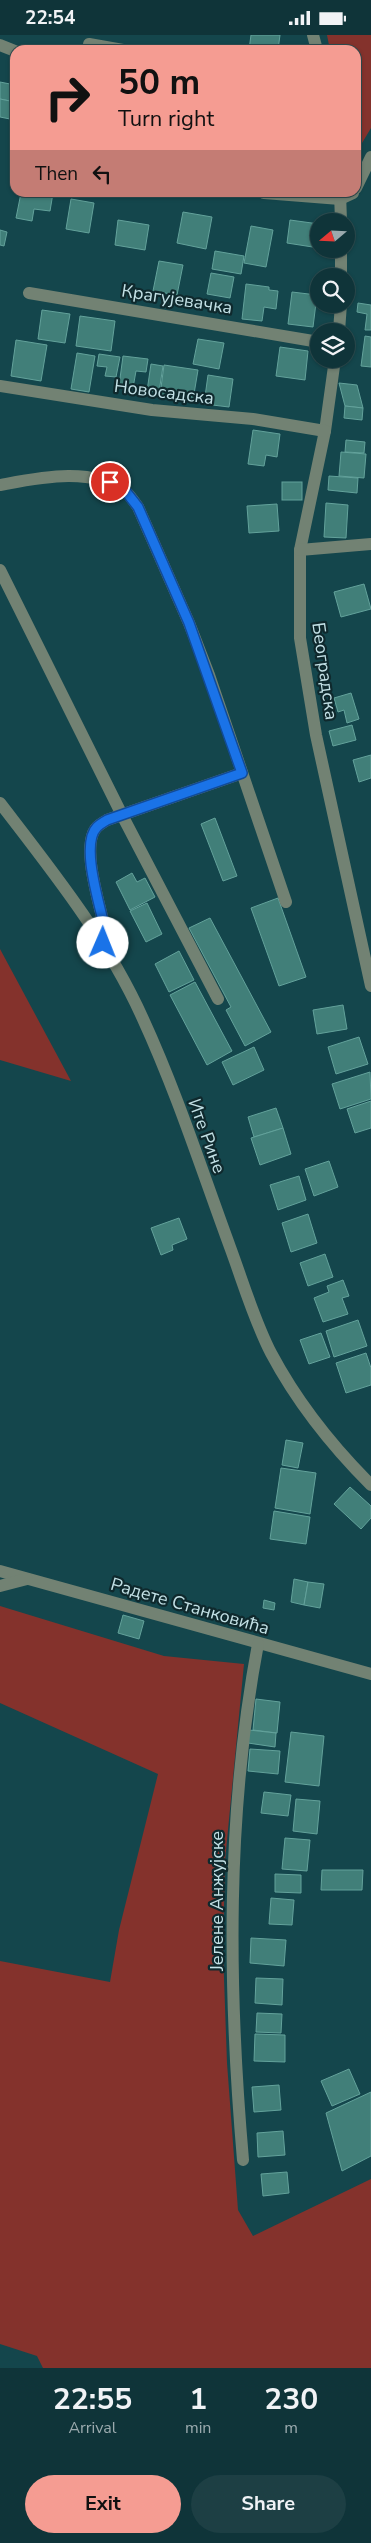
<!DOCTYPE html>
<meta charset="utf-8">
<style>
:root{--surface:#0f3439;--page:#1d3f44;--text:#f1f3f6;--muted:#9baaae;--line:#2f4f53;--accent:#f59c92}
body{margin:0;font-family:"Nunito Sans",sans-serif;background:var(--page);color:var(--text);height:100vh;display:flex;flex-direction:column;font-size:19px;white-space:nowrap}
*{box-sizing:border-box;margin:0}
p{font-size:16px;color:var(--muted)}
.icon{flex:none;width:28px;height:28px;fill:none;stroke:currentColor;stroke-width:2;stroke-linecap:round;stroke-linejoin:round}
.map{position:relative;height:2333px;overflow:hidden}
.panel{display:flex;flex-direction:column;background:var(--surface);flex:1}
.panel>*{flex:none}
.guide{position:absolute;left:10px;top:10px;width:351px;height:152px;border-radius:15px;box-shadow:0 1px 4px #0004,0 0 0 1px var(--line);background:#f59c92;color:#111;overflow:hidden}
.needle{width:32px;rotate:251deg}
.tools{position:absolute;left:310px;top:178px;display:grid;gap:10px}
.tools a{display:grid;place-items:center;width:45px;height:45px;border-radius:50%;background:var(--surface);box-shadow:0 1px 4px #0004,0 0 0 1px var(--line);font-size:25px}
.pin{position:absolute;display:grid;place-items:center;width:42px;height:42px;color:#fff;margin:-21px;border:2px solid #fff;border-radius:50%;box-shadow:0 1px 5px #0007}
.me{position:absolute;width:55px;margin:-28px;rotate:1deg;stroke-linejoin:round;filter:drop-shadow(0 0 4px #0008)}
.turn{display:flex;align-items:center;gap:18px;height:105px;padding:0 25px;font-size:22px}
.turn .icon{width:65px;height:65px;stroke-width:2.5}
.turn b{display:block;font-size:35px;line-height:42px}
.then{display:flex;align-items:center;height:48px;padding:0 25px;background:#0003;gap:10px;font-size:19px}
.eta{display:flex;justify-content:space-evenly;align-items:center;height:85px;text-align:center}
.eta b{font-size:30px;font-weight:700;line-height:35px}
.action{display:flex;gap:10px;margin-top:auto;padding:10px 25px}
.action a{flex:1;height:58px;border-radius:30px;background:var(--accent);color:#111;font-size:20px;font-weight:700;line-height:58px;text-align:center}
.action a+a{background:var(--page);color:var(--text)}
.status{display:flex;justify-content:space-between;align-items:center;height:35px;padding:0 25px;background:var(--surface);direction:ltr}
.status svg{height:14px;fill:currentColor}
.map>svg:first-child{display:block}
.green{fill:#84322c}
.building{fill:#417f79;stroke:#63a29b}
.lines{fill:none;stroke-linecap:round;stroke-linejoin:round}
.minor{stroke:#728273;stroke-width:12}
.route-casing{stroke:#114b97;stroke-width:12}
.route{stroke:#1a73e8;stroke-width:9}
.labels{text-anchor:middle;stroke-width:4.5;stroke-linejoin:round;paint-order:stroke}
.street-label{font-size:18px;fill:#c3e1e6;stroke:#0f292d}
</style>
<div class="status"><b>22:54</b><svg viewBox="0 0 49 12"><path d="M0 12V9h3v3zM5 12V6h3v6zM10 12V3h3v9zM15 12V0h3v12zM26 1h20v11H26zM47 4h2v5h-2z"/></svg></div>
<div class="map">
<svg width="371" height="2333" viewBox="0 0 371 2333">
<rect width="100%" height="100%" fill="#14464c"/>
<g class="green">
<polygon points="327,0 371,0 371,93 356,118 356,15 330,15"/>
<polygon points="0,914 71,1046 0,1025"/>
<polygon points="0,1571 164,1621 244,1629 225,1826 223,1915 227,2028 238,2175 253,2201 371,2144 371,2333 43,2333 37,2321 0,2309 0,1926 110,1947 119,1895 158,1739 0,1668"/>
</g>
<g class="building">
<polygon points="251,0 280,0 278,15 249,15"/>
<polygon points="0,47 15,50 15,67 0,64"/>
<polygon points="0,64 15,67 15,85 0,82"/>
<polygon points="21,158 53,158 50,176 34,174 32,186 16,183"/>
<polygon points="71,164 94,168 89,198 66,194"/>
<polygon points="183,177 212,182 206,214 177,208"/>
<polygon points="118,185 149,190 145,215 115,210"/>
<polygon points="290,185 319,189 319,213 287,208"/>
<polygon points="251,191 273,195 266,232 244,228"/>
<polygon points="0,195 7,197 4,211 0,210"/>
<polygon points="215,216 244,221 241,239 212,234"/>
<polygon points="159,226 183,230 177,260 153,256"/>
<polygon points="211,238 234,242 230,263 207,259"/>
<polygon points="246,249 269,252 269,255 278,256 276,274 264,272 262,286 242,284"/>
<polygon points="292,257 317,260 313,292 288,289"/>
<polygon points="358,268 371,270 371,295 365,295 367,279 357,277"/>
<polygon points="42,275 70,279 65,308 38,304"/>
<polygon points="80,281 115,286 111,316 76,311"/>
<polygon points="365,301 371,302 371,332 361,331"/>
<polygon points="198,304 224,308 219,334 193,329"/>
<polygon points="16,305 47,310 41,346 11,341"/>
<polygon points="280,312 308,316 305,345 276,341"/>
<polygon points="77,318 95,321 89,357 71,354"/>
<polygon points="99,319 120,322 116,342 105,341 107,332 97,331"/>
<polygon points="123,321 148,324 146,337 136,336 133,353 119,351"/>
<polygon points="151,329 163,331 159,357 147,356"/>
<polygon points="164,330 198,335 193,365 160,360"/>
<polygon points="208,340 233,344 229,372 204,369"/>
<polygon points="339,348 357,350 363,373 345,371"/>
<polygon points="345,371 363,373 362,385 344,383"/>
<polygon points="253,395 280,399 277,422 266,420 264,431 248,429"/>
<polygon points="346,405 365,407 364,418 345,417"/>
<polygon points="341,417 366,419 364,443 339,441"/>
<polygon points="329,441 358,443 357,458 328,455"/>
<rect x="282" y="447" width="20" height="18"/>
<polygon points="326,468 348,470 346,503 324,502"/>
<polygon points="277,469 279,496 249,498 247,471"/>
<polygon points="364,549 371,574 341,582 334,557"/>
<polygon points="351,658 359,684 347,688 344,675 338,677 334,663"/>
<polygon points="352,690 356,705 333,711 329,696"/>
<polygon points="371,720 371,743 359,747 353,725"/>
<polygon points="215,783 237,841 223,846 201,789"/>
<polygon points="132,838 137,847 145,843 155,862 130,875 116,847"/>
<polygon points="278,863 306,942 279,951 251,873"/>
<polygon points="147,868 162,899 146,907 130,876"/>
<polygon points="210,883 271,997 245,1011 226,975 231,972 189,893"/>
<polygon points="179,916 194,945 169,957 155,929"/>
<polygon points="195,947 232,1016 207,1030 170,960"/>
<polygon points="343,970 347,994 317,999 313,975"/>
<polygon points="359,1002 368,1029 336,1039 328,1012"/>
<polygon points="254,1012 264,1035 233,1050 222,1027"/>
<polygon points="370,1037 371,1064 340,1074 332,1049"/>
<polygon points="371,1066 371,1093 355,1098 347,1074"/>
<polygon points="276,1073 283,1093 254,1102 248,1082"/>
<polygon points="283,1093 291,1119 260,1130 251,1103"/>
<polygon points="329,1126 338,1152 314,1161 305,1134"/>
<polygon points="299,1141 306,1165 278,1175 270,1150"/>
<polygon points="308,1179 317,1208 291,1217 282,1188"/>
<polygon points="179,1183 187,1204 172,1210 173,1215 161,1220 151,1193"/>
<polygon points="325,1219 333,1242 308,1251 300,1228"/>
<polygon points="343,1245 349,1261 342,1263 348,1279 323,1287 314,1263 329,1257 327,1251"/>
<polygon points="358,1285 367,1311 334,1322 326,1296"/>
<polygon points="321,1298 330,1322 309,1329 300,1305"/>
<polygon points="366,1318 371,1333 371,1350 346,1358 336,1328"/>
<polygon points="286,1405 303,1408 298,1433 282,1430"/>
<polygon points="281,1433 316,1438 310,1479 275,1473"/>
<polygon points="350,1452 371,1471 371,1483 361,1494 334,1469"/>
<polygon points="274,1476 310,1482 306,1509 270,1504"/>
<polygon points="294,1544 308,1547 304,1570 291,1567"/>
<polygon points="308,1547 324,1549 320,1573 304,1570"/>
<polygon points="264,1565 275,1568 274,1575 263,1573"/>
<polygon points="123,1580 144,1586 139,1604 118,1598"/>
<polygon points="256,1664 280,1667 277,1698 253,1695"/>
<polygon points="249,1695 276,1698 275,1712 248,1708"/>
<polygon points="291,1697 324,1701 319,1751 285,1747"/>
<polygon points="250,1714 280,1716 278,1739 248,1736"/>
<polygon points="264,1757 291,1760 288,1781 261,1778"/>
<polygon points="296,1764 320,1766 317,1799 293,1796"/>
<polygon points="285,1803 310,1805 307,1836 282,1834"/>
<polygon points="322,1835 363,1835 362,1855 321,1855"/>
<polygon points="275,1839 301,1840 301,1858 275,1857"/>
<polygon points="271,1863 294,1865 292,1890 269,1889"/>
<polygon points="251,1903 286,1905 284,1931 250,1928"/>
<polygon points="256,1943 283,1944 282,1970 255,1968"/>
<polygon points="257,1978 282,1979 281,1998 256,1997"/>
<polygon points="255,1999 285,2000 285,2027 254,2026"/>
<polygon points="349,2034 360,2059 332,2071 321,2046"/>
<polygon points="279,2050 281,2075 254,2077 252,2052"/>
<polygon points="371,2057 371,2121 342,2136 326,2078"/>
<polygon points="283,2096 285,2120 258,2122 257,2098"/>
<polygon points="287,2137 289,2158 263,2161 261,2139"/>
</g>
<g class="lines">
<g class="minor">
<polyline points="313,0 317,15"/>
<polyline points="89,9 123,15"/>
<polyline points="0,10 15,16"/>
<polyline points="356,153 371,122"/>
<polyline points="264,158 340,164 353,158"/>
<polyline points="340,158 341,186"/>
<polyline points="341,241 341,214"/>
<polyline points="29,258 319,307"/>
<polyline points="339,296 341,269"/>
<polyline points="335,324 325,396 300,515 300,603 316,700 371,951"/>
<polyline points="0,351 152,375 253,384 325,396"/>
<path d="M 0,450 C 38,443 92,431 126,457 C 130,460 134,467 138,472 L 189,588 L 209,640 L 286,867"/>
<polyline points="300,515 371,509"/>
<polyline points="0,535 122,780 218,964"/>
<path d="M 0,768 C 53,837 107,904 143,984 C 177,1058 202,1136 230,1212 C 243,1247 254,1285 271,1318 C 297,1367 332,1411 371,1450"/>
<path d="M 103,908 L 106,899 C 102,876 79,810 97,792 C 100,789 104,787 107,785 L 242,738"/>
<polyline points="0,1536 371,1639"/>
<polyline points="0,1551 27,1544"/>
<path d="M 243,2125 C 228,1952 226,1779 258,1609"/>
</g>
</g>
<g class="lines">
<defs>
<path id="route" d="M 103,908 L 106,899 C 102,876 79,810 97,792 C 100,789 104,787 107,785 L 242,738 L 189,588 L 138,472 L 127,458 L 110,447"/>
</defs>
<use href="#route" class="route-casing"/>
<use href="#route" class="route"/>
</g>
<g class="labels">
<g class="street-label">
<text transform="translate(177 264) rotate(9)" y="6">Крагујевачка</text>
<text transform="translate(164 357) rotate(7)" y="6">Новосадска</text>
<text transform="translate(325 636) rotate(82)" y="6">Београдска</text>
<text transform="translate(207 1101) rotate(70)" y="6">Ите Рине</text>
<text transform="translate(190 1571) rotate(16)" y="6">Радете Станковића</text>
<text transform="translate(217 1866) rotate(-90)" y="6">Јелене Анжујске</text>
</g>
</g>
</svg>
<div class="tools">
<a><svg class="needle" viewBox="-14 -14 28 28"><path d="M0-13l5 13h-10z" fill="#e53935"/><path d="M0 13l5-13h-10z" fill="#9baaae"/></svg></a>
<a><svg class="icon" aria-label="search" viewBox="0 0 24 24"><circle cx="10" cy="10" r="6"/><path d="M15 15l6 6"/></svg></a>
<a><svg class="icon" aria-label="layers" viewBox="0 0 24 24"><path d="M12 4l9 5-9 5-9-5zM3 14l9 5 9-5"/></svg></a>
</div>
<div class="pin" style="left:110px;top:447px;background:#d93025"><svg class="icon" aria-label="arrive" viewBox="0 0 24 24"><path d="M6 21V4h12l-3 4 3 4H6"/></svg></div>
<svg class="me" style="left:103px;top:908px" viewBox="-20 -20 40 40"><circle r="19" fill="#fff"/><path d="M0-13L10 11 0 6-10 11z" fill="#1a73e8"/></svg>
<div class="guide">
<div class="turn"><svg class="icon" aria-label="right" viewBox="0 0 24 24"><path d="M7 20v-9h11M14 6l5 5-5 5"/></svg><div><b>50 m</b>Turn right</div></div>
<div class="then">Then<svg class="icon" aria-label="left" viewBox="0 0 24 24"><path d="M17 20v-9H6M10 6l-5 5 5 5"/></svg></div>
</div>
</div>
<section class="panel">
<div class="eta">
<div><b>22:55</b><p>Arrival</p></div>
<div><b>1</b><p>min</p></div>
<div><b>230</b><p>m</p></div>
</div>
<div class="action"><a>Exit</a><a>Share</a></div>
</section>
